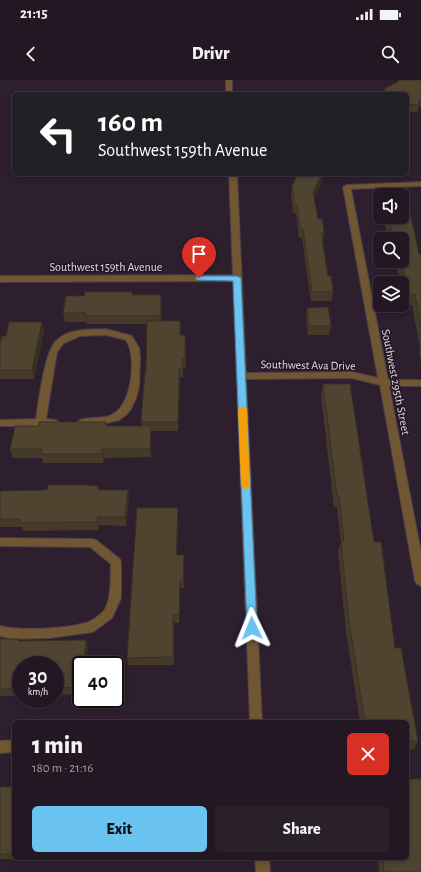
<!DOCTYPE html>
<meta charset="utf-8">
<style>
:root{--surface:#221722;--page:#2a202a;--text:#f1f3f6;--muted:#a29fa5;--line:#3f3640;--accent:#6bc3f2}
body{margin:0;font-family:"Alegreya Sans",sans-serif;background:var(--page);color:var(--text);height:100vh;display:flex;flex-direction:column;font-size:15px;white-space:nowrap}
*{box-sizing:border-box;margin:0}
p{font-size:13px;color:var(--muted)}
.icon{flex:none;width:22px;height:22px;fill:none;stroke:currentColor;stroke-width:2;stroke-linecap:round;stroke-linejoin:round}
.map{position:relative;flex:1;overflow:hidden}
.sheet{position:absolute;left:12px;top:640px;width:397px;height:140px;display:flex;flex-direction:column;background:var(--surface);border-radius:6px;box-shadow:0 2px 6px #0003,0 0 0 1px var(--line)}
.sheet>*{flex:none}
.top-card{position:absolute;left:12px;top:12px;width:397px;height:84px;border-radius:6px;box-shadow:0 2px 6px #0003,0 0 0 1px var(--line);background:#202124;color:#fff;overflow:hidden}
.fabs{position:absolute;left:373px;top:108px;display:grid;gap:8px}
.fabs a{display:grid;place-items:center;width:36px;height:36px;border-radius:6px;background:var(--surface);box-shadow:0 2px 6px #0003,0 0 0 1px var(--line);font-size:20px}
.speed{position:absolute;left:12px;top:576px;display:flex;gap:8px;font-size:20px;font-weight:700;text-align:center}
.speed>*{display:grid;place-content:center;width:52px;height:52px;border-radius:50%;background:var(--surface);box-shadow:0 2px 6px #0003,0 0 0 1px var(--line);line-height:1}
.speed small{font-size:10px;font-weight:400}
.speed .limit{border:2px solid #111;border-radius:6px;background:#fff;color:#111}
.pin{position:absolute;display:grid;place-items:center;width:34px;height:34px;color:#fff;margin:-41px -17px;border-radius:50% 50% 50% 0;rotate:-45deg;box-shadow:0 0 4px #0007}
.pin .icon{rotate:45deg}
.me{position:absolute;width:44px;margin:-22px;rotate:358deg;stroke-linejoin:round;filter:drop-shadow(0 0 3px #0008)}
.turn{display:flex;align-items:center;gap:14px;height:84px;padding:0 20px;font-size:18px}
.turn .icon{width:52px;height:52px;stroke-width:2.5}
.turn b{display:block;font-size:28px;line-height:34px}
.round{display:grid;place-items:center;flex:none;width:42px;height:42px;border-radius:6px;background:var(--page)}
.head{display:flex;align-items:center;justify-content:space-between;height:68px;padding:0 20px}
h1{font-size:24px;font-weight:800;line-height:30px}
.primary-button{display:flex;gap:8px;margin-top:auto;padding:8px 20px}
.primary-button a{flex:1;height:46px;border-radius:6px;background:var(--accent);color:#111;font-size:16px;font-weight:800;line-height:46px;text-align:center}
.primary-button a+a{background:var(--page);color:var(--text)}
.status{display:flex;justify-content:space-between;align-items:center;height:28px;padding:0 20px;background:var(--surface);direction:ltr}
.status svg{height:11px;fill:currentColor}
header{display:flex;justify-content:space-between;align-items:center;height:52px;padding:0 20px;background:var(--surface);font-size:18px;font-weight:800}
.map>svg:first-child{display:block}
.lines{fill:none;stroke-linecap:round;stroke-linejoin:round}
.minor-casing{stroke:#4b3d4b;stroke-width:2}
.minor{fill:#705631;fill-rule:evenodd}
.wall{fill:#453a2a}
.shaded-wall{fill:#383022}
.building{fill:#504431;stroke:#383022}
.route{fill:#6bc3f2;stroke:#467f9d}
.slow{fill:#f59e0b}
.labels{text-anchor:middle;stroke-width:3;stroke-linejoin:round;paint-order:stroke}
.street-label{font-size:12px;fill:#e2d8e1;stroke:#241624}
</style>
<div class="status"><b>21:15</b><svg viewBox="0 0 49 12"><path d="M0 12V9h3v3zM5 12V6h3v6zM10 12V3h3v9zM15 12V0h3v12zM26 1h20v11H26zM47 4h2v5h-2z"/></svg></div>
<header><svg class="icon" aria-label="back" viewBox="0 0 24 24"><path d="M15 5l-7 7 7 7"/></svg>Drivr<svg class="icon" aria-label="search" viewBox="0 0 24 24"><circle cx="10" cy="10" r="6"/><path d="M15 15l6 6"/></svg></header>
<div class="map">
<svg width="421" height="792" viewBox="0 0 421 792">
<rect width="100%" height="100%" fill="#2e1f2e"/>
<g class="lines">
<defs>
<g id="minor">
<rect x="226" y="0" width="6" height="14"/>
<polygon points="229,94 237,94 246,293 352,292 378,298 343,107 347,105 421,102 421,106 351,109 388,300 421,300 421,306 389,306 421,472 421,506 417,504 415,501 380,305 352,298 246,299 262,642 250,642 233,201 0,202 0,196 233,195"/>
<path d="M 106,249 L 132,256 L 139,268 L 140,278 L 139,307 L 136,318 L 131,329 L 126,335 L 119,340 L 107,343 L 80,344 L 78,342 L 80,340 C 91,336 103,340 113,334 C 132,324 137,277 126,260 L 106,255 L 80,256 L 64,263 L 57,272 L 46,339 L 56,340 L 58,342 L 56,344 L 40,346 L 0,346 L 0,340 L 36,339 C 39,321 44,270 58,259 C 71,248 90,250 106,249 Z"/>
<path d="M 0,458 L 92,459 L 96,460 L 120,479 L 121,482 L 121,518 L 112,538 L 93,552 L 50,558 L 11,559 L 0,556 L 0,546 C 19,551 65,549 85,543 C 91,542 102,534 105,529 C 112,516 110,499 111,484 L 90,467 L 0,466 Z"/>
<polygon points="14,660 14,672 0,673 0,661"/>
<polygon points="255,778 269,778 270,792 256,792"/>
</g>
</defs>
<use href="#minor" class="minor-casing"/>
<use href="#minor" class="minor"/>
</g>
<g class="wall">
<polygon points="421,0 421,27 419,26 417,33 407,31 407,14 383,14 384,9"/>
<polygon points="292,106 314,117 318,139 324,153 323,162 322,162 328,196 333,212 332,221 311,221 302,158 299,158 296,133 293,133 291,115"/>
<polygon points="383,137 402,137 419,174 421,175 421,283 419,272 420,268 412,225 404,225 402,216 402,203 401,203 395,181 402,181 402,159 389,159"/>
<polygon points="133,215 162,224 161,241 180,255 185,255 186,287 183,288 183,297 180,297 178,351 151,351 151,377 104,378 103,383 43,383 42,378 13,378 10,369 107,346 142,346 141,342 146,292 147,244 87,244 86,242 65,242 63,233 84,216"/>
<polygon points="307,228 331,246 329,255 308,255 306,237"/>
<polygon points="44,251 34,299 0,299 0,263 6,256"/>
<polygon points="323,304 374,462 395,568 418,661 414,669 407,669 407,642 360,642 346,551 338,472 341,462 337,427 334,427 321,316"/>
<polygon points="98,406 99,410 128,410 129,419 126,446 99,445 99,450 23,451 22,447 0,447 0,411 47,410"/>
<polygon points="178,436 177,475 184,475 184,508 180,508 179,543 174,543 174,585 128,585 127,578"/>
<polygon points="0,561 19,561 88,567 81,585 81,614 55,615 55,585 21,585 21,616 0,616"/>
<polygon points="0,707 14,707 14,778 17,778 17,779 0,779"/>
<polygon points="378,778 407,778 421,792 379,792"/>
</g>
<g class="shaded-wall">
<polygon points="322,94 325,94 313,120 313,112"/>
<polygon points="161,215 162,224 160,244 160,236"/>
<polygon points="42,242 44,251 34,299 32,290"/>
<polygon points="179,288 180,297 178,351 178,342"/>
<polygon points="151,346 151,377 150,369"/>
<polygon points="102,369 104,378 103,383 102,374"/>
<polygon points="128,410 129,419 126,446 125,437"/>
<polygon points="178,428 178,436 177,483 176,475"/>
<polygon points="98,437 99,445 99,450 97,442"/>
<polygon points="184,475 184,508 183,500"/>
<polygon points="173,535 174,543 174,585 173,577"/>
<polygon points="86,560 88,567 87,585 84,585"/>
</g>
<g class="building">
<polygon points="399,0 421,0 421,19 420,19 418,25 407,24 407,14 393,14 384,9 398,2"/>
<rect x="133" y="12" width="24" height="2"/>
<polygon points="298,94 322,94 313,112 318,139 322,139 324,153 321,153 328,196 331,196 333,212 312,212 303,149 300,149 297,124 294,124 292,106"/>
<polygon points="405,109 419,174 421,175 421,248 415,214 407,214 403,197 405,197 400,181 402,181 402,159 394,159 388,137 402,137 402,115 395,115"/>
<polygon points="85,212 132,212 132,215 161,215 160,236 85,236 86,233 63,233 66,216 84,216"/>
<polygon points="328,227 331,246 309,246 307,228"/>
<polygon points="147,241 180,241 180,255 185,255 185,278 182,279 183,288 179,288 178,342 141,342 145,292 146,292"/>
<polygon points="9,242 42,242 32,290 0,290 0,263 2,256 6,256"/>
<polygon points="323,304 350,304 374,462 381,462 395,568 401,568 418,661 407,661 407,642 365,642 349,541 341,461 344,461 339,416 337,416"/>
<polygon points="39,342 106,342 106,346 151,346 150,369 102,369 102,374 41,374 42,369 10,369 15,346 39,346"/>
<polygon points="48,405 84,405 98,406 98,410 128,410 125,437 98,437 97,442 20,443 21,439 0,439 0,411 47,410"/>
<polygon points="137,428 178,428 176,475 184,475 183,500 180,500 179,535 173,535 173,577 127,578"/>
<polygon points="0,559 19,559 18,561 86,560 84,585 81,585 81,607 55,608 55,585 21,585 21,609 0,609"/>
<polygon points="407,699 421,699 421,792 384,792 383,778 407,778"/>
<polygon points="0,707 14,707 13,774 0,774"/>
</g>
<polygon class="route" points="199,196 237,196 241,198 257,548 255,551 252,552 248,551 247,548 233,201 196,200 196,197"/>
<polygon class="slow" points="243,326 247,329 250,406 246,410 241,406 238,329"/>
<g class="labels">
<g class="street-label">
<text x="106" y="191">Southwest 159th Avenue</text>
<text transform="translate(308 285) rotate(1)" y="4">Southwest Ava Drive</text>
<text transform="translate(396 302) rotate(79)" y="4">Southwest 295th Street</text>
</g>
</g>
</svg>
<div class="fabs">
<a><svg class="icon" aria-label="sound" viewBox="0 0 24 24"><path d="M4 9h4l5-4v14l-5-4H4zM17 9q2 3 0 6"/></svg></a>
<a><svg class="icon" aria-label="search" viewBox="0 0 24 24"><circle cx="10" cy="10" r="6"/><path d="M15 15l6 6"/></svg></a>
<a><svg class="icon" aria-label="layers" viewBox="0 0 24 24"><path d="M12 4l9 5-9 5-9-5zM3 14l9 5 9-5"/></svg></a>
</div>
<div class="speed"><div>30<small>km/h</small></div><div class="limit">40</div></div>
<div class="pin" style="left:199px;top:198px;background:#d93025"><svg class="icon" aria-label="arrive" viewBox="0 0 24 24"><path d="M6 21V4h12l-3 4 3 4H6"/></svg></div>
<svg class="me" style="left:252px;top:548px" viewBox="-20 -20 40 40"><path d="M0-17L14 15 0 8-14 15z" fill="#6bc3f2" stroke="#fff" stroke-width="4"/></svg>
<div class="top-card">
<div class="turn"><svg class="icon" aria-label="left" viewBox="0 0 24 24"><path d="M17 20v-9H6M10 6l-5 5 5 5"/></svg><div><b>160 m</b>Southwest 159th Avenue</div></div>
</div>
<section class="sheet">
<div class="head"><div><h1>1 min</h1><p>180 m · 21:16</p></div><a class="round" style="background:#d93025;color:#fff"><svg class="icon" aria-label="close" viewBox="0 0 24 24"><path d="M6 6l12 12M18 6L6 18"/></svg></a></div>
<div class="primary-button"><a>Exit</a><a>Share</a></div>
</section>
</div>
